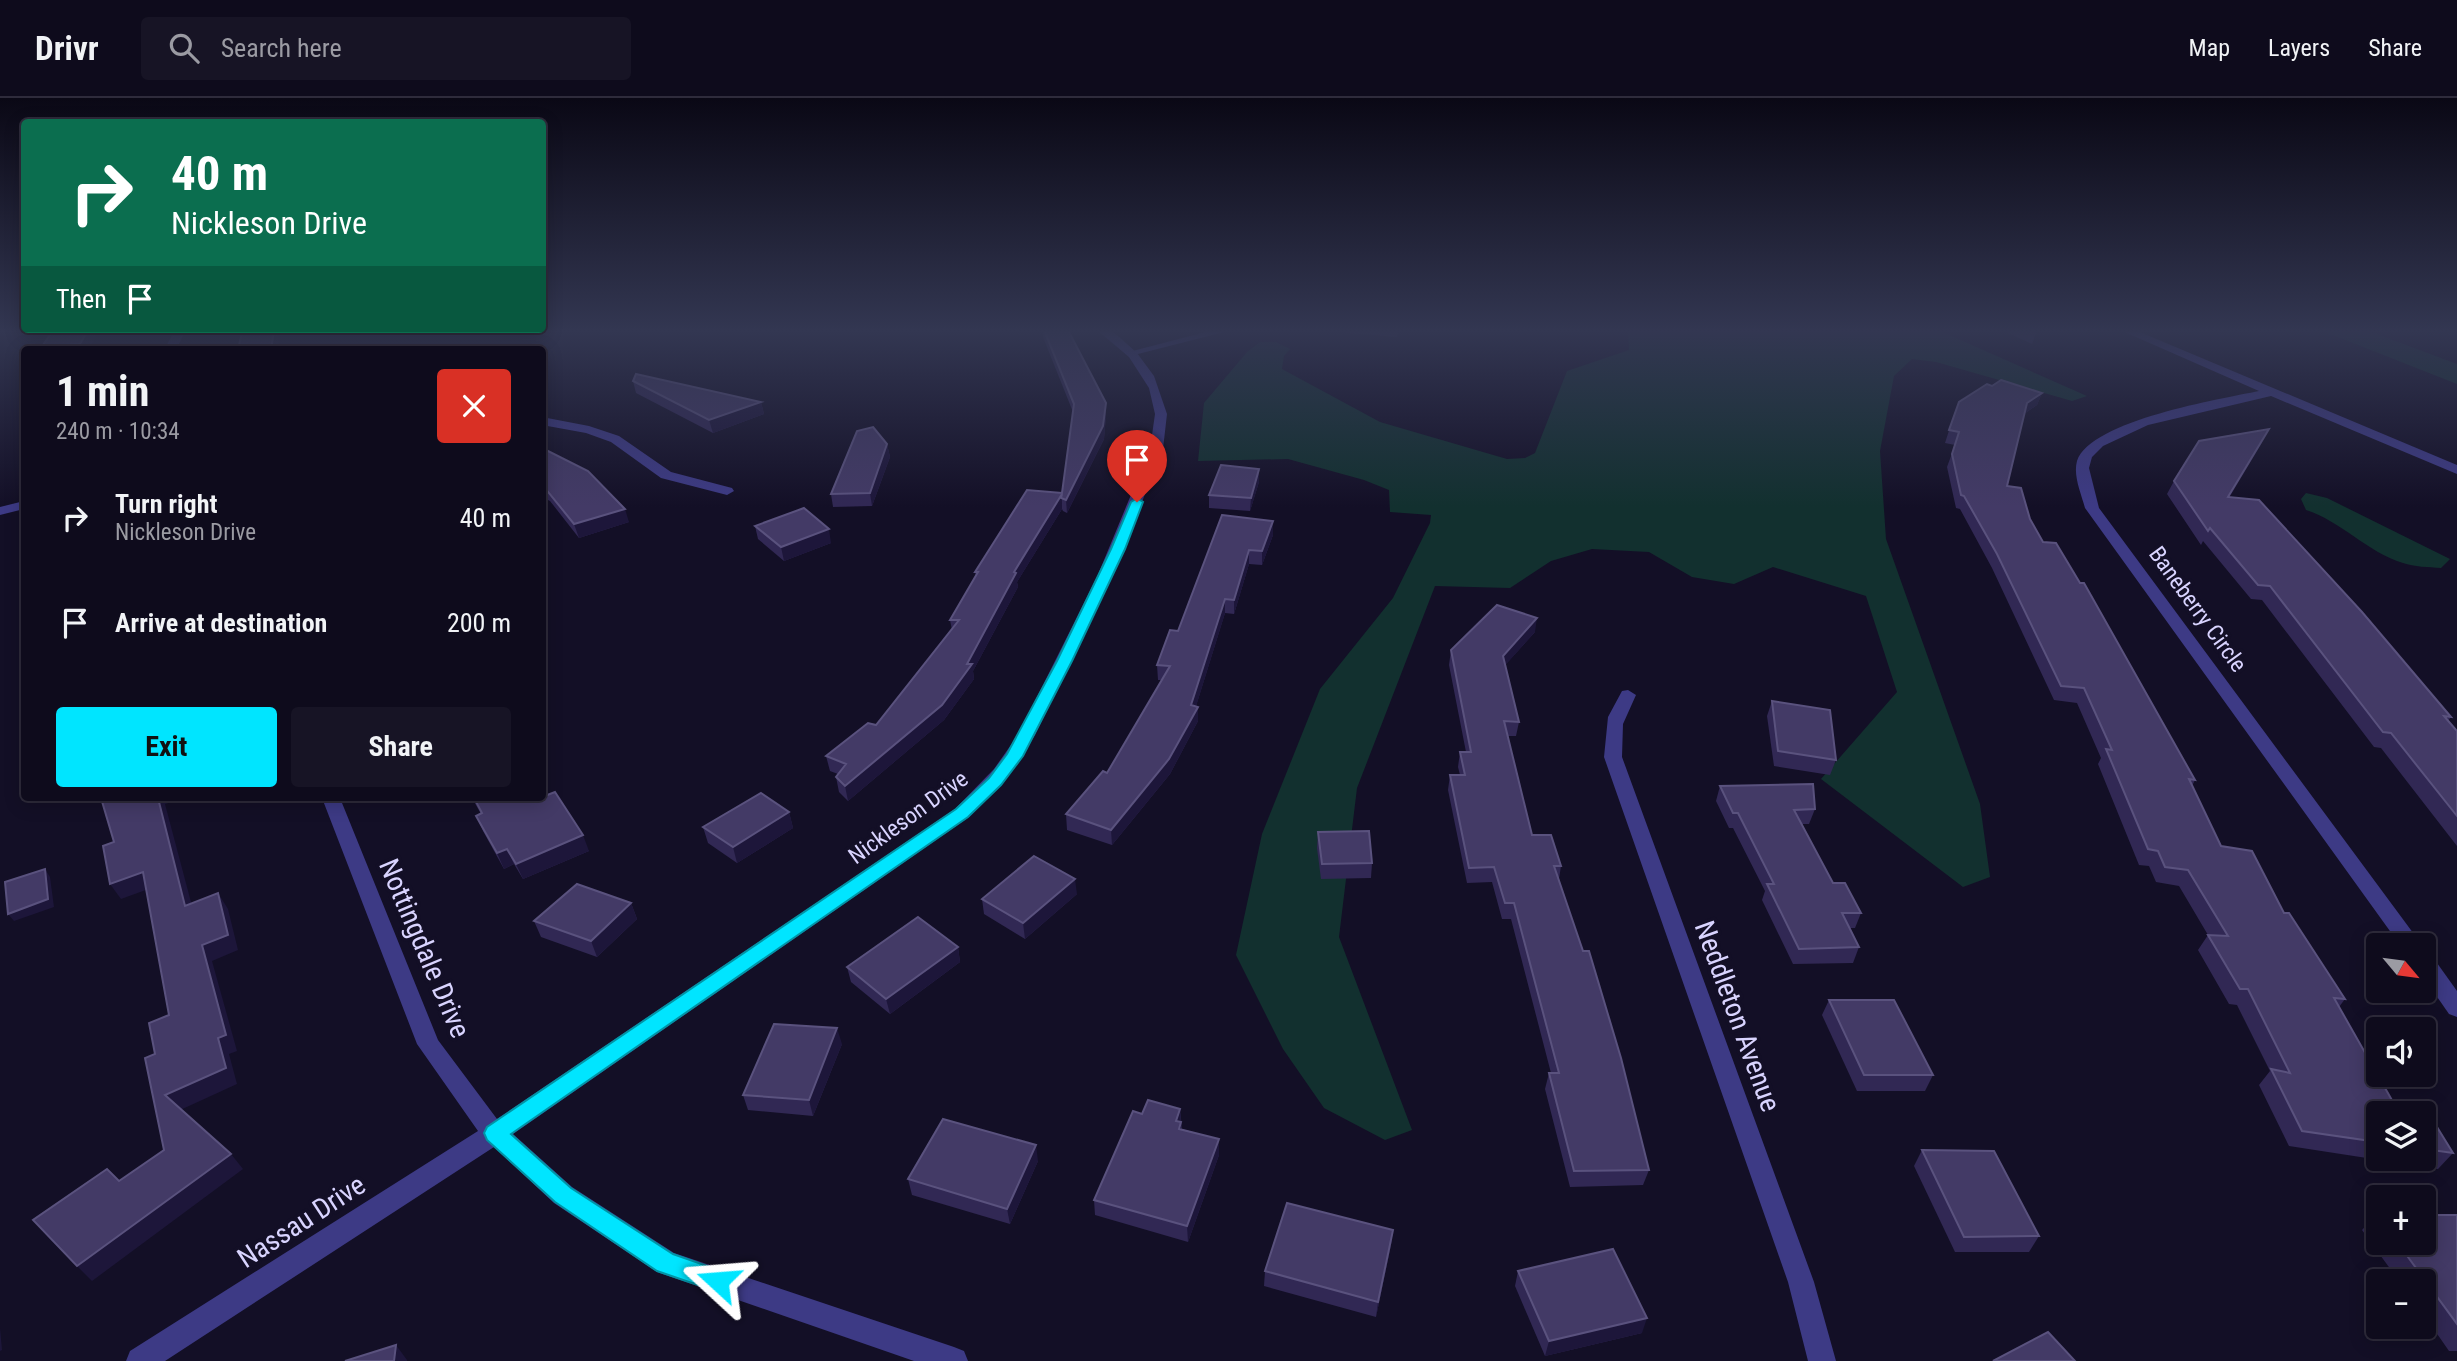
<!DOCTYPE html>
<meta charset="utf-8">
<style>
:root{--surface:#0e0b1c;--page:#171425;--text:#f1f3f6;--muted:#9b9ba3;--line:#2e2b3b;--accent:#00e5ff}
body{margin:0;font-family:"Roboto Condensed",sans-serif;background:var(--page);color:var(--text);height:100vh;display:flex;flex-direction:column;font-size:26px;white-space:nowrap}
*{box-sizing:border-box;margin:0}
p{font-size:23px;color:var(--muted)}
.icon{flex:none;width:38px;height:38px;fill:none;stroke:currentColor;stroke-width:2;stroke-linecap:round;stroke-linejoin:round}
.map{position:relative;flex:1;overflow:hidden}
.details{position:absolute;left:21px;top:248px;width:525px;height:455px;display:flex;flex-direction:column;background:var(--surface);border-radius:7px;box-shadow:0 4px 18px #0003,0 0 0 2px var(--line)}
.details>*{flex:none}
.top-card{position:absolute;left:21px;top:21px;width:525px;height:214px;border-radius:7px;box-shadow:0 4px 18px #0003,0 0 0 2px var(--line);background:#0b6e4f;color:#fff;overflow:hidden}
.needle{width:46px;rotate:119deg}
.fabs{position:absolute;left:2366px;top:835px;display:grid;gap:14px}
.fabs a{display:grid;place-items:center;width:70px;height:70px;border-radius:7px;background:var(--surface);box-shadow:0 4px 18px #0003,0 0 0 2px var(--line);font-size:35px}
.pin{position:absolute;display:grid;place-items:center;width:60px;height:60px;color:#fff;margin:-72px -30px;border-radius:50% 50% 50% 0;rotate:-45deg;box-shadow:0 0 7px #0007}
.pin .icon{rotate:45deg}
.me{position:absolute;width:77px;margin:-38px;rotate:289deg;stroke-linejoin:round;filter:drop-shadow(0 0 5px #0008)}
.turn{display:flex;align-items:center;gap:24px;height:147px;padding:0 35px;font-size:32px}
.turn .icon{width:91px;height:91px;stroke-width:2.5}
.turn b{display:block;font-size:49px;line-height:60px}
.then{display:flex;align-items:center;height:66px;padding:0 35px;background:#0003;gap:14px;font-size:26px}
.round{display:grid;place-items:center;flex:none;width:74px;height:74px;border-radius:7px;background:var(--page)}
.headline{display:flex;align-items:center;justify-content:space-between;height:119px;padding:0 35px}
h1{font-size:42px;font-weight:700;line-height:52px}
.cta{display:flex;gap:14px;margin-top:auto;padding:14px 35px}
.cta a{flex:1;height:80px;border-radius:7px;background:var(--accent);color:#111;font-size:28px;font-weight:700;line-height:80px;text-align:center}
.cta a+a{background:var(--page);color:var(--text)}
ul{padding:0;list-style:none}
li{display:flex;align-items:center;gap:21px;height:105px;padding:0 35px}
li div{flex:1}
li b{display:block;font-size:26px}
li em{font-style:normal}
header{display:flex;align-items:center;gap:42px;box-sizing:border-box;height:98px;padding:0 35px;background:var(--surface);border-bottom:2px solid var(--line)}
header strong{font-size:33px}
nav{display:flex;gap:38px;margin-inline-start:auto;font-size:24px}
.search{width:490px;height:63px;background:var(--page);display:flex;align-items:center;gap:18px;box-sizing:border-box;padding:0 24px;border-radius:7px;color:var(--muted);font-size:26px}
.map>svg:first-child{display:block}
.green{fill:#12302f}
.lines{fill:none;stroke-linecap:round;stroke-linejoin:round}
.lane{fill:#3d3a85;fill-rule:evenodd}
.street{fill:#3d3a85;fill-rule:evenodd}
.wall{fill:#312854;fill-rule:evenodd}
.shaded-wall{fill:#1d163a}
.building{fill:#433a66;stroke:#5a527e;stroke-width:2}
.route{fill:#00e5ff;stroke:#0095a6;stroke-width:2}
.labels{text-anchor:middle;stroke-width:7;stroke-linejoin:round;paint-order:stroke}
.street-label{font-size:23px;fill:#d9d4ff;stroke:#130f26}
.near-street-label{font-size:28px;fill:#d9d4ff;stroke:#130f26}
</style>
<header>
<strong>Drivr</strong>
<div class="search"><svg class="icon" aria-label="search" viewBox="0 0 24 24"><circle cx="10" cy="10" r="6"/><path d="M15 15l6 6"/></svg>Search here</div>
<nav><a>Map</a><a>Layers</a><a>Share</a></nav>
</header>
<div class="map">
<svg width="2457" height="1263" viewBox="0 0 2457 1263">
<rect width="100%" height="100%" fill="#130f26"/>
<g class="green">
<polygon points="1628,232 1938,232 2087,298 2072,303 1936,264 1912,261 1894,278 1880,353 1886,441 1980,706 1990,779 1963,789 1821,681 1897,594 1866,498 1773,469 1734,486 1692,479 1649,454 1592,451 1551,463 1510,490 1435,488 1357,690 1339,839 1412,1032 1385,1042 1324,1010 1283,951 1236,857 1262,736 1320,591 1393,500 1430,425 1431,417 1390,414 1389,392 1364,382 1288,361 1198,363 1204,305 1247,254 1260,244 1276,244 1290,251 1284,258 1282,271 1380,324 1507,361 1525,360 1535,355 1567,273 1629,252"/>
<polygon points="2320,232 2366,232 2457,266 2457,286"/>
<path d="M 2306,395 L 2327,400 L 2450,461 L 2441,470 C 2429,469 2414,469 2403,465 C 2367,454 2341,423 2306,412 L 2301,401 Z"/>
</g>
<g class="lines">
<polygon class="lane" points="1213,232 1232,232 1130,258 1125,255"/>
<g class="street">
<polygon points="175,232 186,232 176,252 164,252"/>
<polygon points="1097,232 1110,232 1117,237 1137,255 1154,278 1167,316 1163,351 1112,479 1035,637 1007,680 969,719 513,1036 572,1089 674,1155 954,1249 964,1253 968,1263 914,1263 657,1174 554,1105 494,1049 165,1263 126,1263 130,1253 478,1033 417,946 322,700 340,700 438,942 497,1021 955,711 994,671 1018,637 1097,479 1150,351 1155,316 1149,290 1129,259"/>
<path d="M 2120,232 L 2135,232 L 2457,367 L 2457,376 L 2271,298 L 2148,327 L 2103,348 L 2092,359 L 2089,370 L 2099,410 L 2422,847 L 2400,847 L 2085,410 C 2081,395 2073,378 2077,363 C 2091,322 2221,301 2259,293 Z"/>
<polygon points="542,319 589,328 619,338 671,374 732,390 734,393 727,397 661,380 611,344 586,335 542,327"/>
<polygon points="24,403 24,411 0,417 0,409"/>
<polygon points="1628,592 1636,597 1623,626 1622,659 1814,1184 1836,1263 1808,1263 1788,1184 1604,659 1608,619 1622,593"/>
<polygon points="2424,856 2432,858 2457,893 2457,919 2449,916 2424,880"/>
</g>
</g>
<g class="wall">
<polygon points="1043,232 1068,232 1106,305 1106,317 1104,341 1067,415 1063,413 1062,411 1017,484 1018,489 973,573 974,581 944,622 848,703 839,694 836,679 838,676 830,673 826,658 876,627 952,532 950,522 976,478 975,474 1062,395 1073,314 1043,239"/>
<polygon points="1315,232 1399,232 1397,239"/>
<polygon points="2002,232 2037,232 2032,246"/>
<path d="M 2001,282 L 2042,295 L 2037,307 L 2024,316 L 2007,388 L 2021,390 L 2030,421 L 2043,444 L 2056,445 L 2080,485 L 2084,485 L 2195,682 L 2192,688 L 2221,748 L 2252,753 L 2284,815 L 2289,815 L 2345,901 L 2339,909 L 2393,1004 L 2424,1008 L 2453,1055 L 2438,1071 L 2289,1048 L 2259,987 L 2270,973 L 2237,907 L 2229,906 L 2198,852 L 2208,837 L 2179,788 L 2156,784 L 2149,768 L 2139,767 L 2098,666 L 2101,660 L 2077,605 L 2054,602 L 1992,470 L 1960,411 L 1956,410 L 1947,369 L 1955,347 L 1945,345 L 1954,317 L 1959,304 L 1987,286 L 1992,288 ZM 2378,1015 L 2424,1015 L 2424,1060 L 2378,1060 Z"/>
<polygon points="633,283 761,304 764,316 713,335 636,295"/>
<polygon points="2269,331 2229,399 2451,619 2448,623 2457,633 2457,748 2381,650 2374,649 2262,502 2251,501 2203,443 2201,447 2167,396 2174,383"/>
<polygon points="887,346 890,359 872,408 833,409 831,396"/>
<polygon points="542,350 629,424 579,440 550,403 542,399"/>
<polygon points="1259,371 1259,384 1250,413 1209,410 1209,397"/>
<polygon points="1273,423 1273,437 1262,467 1249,466 1234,516 1225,515 1196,608 1198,609 1198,623 1170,676 1112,747 1067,732 1066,716 1107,675 1162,582 1158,582 1157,567 1178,533"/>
<polygon points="755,428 831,445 784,463 758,441"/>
<polygon points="1535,534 1505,567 1519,624 1516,638 1508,638 1532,737 1561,768 1559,781 1649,1072 1643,1087 1570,1089 1545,991 1549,975 1551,975 1511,821 1502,821 1492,784 1467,785 1448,692 1450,677 1460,677 1458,669 1460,654 1466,654 1449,567 1451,552"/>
<polygon points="1772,603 1836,662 1830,677 1774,668 1767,618"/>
<polygon points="1720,688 1815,711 1809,726 1802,726 1833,785 1861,815 1855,830 1850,830 1859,849 1853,865 1793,866 1762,802 1765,793 1733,730 1729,730 1716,703"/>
<polygon points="472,700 542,700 589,753 523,781 514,766 504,771 483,733 476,718 481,716"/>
<polygon points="789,714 793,730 737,765 708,745 703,729"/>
<polygon points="1318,734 1372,765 1371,780 1321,781 1317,750"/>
<polygon points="1077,796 1025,841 984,816 982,801"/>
<polygon points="631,805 637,821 597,859 541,839 534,823"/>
<polygon points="958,849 960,864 890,916 851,884 847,869"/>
<polygon points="1829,902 1933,977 1925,993 1857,993 1822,917"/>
<polygon points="842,946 813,1018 748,1012 743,997"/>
<polygon points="1180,1011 1182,1031 1219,1041 1219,1057 1188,1144 1095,1117 1094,1102 1142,1016"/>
<polygon points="1922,1052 2039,1138 2029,1154 1955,1154 1914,1068"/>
<polygon points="1038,1063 1010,1126 912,1097 908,1081"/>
<polygon points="2376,1117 2378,1117 2378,1144 2424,1144 2457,1117 2457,1253 2449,1253 2424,1217 2424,1183 2399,1183 2362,1132"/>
<polygon points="1393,1132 1391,1147 1376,1219 1264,1188 1265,1173"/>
<polygon points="1518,1173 1642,1235 1545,1258 1515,1188"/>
</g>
<g class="shaded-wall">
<polygon points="88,232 99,232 89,252 69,252 67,247"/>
<polygon points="274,232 276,232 280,240 278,252 271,252"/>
<polygon points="2042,295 2037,307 2022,317 2027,305"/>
<polygon points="761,304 764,316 713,335 709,322"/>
<polygon points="1106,305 1106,317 1104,341 1067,415 1066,402"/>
<polygon points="2269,331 2263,343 2222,412 2228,399"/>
<polygon points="887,346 890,359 872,408 870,395"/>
<polygon points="1259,371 1259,384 1250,413 1251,400"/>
<polygon points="1062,396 1062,411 1017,484 1018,489 973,573 974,581 944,622 848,703 845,688 967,566 1014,474"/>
<polygon points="625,411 629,424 579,440 574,426"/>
<polygon points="1273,423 1273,437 1262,467 1262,453"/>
<polygon points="829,431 831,445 784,463 781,449"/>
<polygon points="1249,452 1249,466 1234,516 1234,502"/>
<polygon points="1225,501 1225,515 1193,618 1198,609 1198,623 1170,676 1112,747 1111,732 1191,607"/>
<polygon points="1537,520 1535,534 1501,572 1503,558"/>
<polygon points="158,700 174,700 175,703 165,706 196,823 185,808"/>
<polygon points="789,714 793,730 737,765 733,749"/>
<polygon points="583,737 589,753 523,781 516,766"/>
<polygon points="507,751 514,766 504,771 497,755"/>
<polygon points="45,771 50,779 54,809 14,823 8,816"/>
<polygon points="143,774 154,789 121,801 110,786"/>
<polygon points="1075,781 1077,796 1025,841 1023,825"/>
<polygon points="218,795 228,811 238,852 212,863 237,953 229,956 237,986 178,1013 165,997 218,940 202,847"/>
<polygon points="631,805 637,821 597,859 591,843"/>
<polygon points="958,849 960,864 890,916 886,901"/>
<polygon points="837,930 842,946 813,1018 809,1002"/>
<polygon points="1180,1011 1181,1025 1181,1024 1182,1040 1176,1023"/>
<polygon points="1219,1041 1219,1057 1188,1144 1187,1128"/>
<polygon points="1036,1047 1038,1063 1010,1126 1007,1111"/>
<polygon points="231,1056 243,1071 92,1183 77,1168"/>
<polygon points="1393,1132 1391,1147 1376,1219 1378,1204"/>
<polygon points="1647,1220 1642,1235 1545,1258 1549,1243"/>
<polygon points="0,1230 2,1252 0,1253"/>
<polygon points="396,1247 407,1262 407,1263 394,1263"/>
</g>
<g class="building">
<polygon points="53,232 88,232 80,246 67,247 69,252 48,252 51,249 41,250"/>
<polygon points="251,232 274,232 271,252 238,252 242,234"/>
<polygon points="1044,232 1068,232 1106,305 1103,328 1066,402 1061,400 1062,396 1014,474 1016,475 967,566 972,566 942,607 845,688 836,679 846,666 826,658 868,625 876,627 959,522 950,522 978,474 975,474 1027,392 1062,395 1074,306"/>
<polygon points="636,276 761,304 709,322 633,283"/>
<polygon points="2001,282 2042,295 2027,305 2007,388 2021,390 2030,421 2043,444 2056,445 2080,485 2084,485 2195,682 2189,681 2221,748 2252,753 2284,815 2289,815 2345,901 2334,900 2393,1004 2424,1008 2453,1055 2424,1051 2424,1015 2378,1015 2378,1044 2302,1033 2271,971 2290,975 2248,891 2240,891 2208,837 2228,838 2188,772 2165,769 2158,753 2148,751 2106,651 2112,652 2084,590 2061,588 1997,456 1964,398 1961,397 1952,356 1959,334 1949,332 1959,304 1987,286 1992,288"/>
<polygon points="873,329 887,346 870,395 831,396 857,333"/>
<polygon points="2269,331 2228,399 2259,402 2362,514 2451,619 2444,618 2457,633 2457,718 2391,635 2383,634 2270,488 2258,487 2210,430 2208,433 2174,383 2199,343"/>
<polygon points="542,350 588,373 625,411 574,426 545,390 542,389"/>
<polygon points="1221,367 1259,371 1251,400 1209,397"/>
<polygon points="804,410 829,431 781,449 755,428"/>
<polygon points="1222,417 1273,423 1262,453 1249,452 1234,502 1225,501 1191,607 1198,609 1169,661 1111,732 1066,716 1103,673 1107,675 1170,568 1157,567 1170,532 1178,533"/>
<polygon points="1497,507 1537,520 1503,558 1519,624 1504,623 1532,737 1551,737 1561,768 1554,768 1583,853 1589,853 1621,960 1649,1072 1574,1073 1549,975 1559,975 1514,805 1505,805 1494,769 1469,770 1450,677 1465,677 1460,654 1471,654 1451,552"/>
<polygon points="1772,603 1830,612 1836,662 1778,653"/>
<polygon points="1813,686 1815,711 1794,712 1833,785 1845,785 1861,815 1842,815 1859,849 1799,851 1767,786 1774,786 1738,715 1733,715 1720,688"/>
<polygon points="555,694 583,737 516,766 507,751 497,755 476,718 482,715 474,700 542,700 542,699"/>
<polygon points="761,695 789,714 733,749 703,729"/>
<polygon points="101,700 158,700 185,808 218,795 228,837 202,847 226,937 218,940 226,970 165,997 231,1056 77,1168 33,1122 107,1071 119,1083 164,1052 145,960 155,956 149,925 169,917 143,774 110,786 103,748 114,744"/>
<polygon points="1369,733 1372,765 1322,766 1318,734"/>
<polygon points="1034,758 1075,781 1023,825 982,801"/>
<polygon points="45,771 48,801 8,816 5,784"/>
<polygon points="577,786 631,805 591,843 534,823"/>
<polygon points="918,819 958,849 886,901 847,869"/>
<polygon points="1829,902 1894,902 1933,977 1864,977"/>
<polygon points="774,926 837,930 809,1002 743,997"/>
<polygon points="1148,1002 1180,1011 1176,1023 1181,1024 1179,1031 1219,1041 1187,1128 1094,1102 1133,1013 1142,1016"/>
<polygon points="943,1021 1036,1047 1007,1111 908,1081"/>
<polygon points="1922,1052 1994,1053 2039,1138 1964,1139"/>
<polygon points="1287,1105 1393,1132 1378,1204 1265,1173"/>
<polygon points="2424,1117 2457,1117 2457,1226 2397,1144 2424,1144"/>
<polygon points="1613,1151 1647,1220 1549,1243 1518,1173"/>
<polygon points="2048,1234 2075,1263 1993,1263"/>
<polygon points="396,1247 394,1263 345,1263"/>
</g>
<linearGradient id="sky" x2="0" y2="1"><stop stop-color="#0a0815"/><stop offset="0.57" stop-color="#333752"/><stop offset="1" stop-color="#333752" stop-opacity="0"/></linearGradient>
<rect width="2457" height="409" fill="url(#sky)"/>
<polygon class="route" points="1137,400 1143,404 1125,451 1072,563 1023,658 1001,687 968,719 511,1036 571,1090 673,1156 727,1175 730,1183 727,1191 718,1194 657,1173 555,1104 487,1042 484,1035 487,1029 956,711 989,680 1007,656 1057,563 1111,451 1131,404"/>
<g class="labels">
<g class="street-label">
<text transform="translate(2198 511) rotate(54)" y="8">Baneberry Circle</text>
<text transform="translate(908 719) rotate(-36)" y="8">Nickleson Drive</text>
</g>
<g class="near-street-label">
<text transform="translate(425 850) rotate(67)" y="10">Nottingdale Drive</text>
<text transform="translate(1738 918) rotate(70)" y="10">Neddleton Avenue</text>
<text transform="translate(301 1123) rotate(-33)" y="10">Nassau Drive</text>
</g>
</g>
</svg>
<div class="fabs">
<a><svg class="needle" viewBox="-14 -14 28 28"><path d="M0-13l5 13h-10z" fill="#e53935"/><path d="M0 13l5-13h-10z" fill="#9b9ba3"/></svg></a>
<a><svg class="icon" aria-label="sound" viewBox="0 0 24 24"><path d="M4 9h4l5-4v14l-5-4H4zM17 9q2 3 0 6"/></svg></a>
<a><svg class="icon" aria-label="layers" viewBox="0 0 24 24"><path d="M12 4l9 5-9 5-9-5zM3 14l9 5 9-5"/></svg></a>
<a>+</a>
<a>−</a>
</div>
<div class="pin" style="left:1137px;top:404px;background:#d93025"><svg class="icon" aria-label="arrive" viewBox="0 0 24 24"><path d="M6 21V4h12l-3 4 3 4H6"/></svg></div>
<svg class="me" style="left:718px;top:1183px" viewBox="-20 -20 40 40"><path d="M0-17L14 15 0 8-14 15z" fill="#00e5ff" stroke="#fff" stroke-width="4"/></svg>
<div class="top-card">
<div class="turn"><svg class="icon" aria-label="right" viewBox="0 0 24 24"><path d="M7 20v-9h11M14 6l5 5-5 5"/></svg><div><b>40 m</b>Nickleson Drive</div></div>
<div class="then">Then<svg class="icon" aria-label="arrive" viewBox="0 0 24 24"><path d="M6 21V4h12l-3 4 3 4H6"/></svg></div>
</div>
<section class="details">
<div class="headline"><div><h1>1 min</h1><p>240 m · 10:34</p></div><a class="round" style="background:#d93025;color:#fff"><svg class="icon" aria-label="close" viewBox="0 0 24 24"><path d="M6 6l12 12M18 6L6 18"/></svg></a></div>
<ul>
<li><svg class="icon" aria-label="right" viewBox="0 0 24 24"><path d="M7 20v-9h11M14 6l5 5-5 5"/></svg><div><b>Turn right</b><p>Nickleson Drive</p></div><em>40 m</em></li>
<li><svg class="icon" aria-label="arrive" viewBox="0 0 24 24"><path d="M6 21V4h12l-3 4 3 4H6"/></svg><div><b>Arrive at destination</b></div><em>200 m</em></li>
</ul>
<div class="cta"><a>Exit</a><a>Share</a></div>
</section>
</div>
